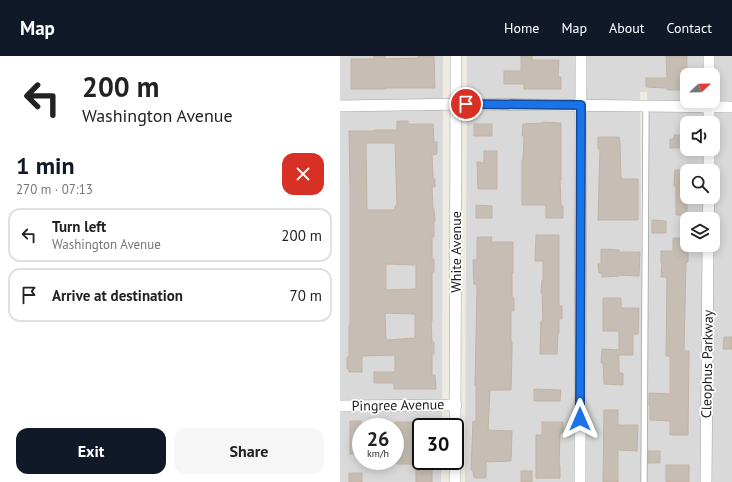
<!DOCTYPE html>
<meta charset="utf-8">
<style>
:root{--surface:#fff;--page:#f6f6f6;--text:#222;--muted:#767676;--line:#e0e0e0;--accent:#111827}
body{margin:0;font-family:"PT Sans",sans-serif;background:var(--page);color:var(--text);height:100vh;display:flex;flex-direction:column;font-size:15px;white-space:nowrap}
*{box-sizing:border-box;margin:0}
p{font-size:13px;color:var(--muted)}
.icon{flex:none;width:22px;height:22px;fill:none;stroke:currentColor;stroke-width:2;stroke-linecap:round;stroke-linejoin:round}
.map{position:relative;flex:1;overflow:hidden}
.panel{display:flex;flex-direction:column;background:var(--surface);width:340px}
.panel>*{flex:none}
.banner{background:#fff;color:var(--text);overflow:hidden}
.needle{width:26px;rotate:68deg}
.fabs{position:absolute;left:340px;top:12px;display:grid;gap:8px}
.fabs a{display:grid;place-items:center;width:40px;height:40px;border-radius:8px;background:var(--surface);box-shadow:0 2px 10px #0003;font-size:20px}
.speed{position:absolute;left:12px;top:362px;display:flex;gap:8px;font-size:20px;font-weight:700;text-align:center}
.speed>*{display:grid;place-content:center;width:52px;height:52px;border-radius:50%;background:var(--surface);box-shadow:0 2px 10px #0003;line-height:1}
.speed small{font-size:10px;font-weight:400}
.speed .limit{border:2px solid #111;border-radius:6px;background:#fff;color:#111}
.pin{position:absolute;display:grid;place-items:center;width:34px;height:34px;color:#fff;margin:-17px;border:2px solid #fff;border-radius:50%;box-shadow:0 1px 4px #0007}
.me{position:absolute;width:44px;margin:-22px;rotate:0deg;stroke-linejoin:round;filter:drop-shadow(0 0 3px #0008)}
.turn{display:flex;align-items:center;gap:14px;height:84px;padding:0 16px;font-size:18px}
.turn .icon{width:52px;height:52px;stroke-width:2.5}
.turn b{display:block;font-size:28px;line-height:34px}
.round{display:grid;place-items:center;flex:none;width:42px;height:42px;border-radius:12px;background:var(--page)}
.overview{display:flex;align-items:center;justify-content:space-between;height:68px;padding:0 16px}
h1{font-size:24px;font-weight:700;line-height:30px;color:var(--accent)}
.primary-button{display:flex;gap:8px;margin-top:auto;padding:8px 16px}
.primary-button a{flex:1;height:46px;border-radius:12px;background:var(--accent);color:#fff;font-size:16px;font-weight:700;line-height:46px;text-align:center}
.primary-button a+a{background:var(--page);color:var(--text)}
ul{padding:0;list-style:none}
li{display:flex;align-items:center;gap:12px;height:54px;margin:0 8px 6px;padding:0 8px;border:2px solid var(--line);border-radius:12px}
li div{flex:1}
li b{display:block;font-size:15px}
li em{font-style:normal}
header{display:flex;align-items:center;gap:24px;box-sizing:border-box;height:56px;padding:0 20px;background:var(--accent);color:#fff}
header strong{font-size:19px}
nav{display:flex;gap:22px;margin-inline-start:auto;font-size:14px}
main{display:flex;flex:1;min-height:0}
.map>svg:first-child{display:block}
.residential{fill:#dad9d9;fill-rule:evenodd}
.building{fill:#c6beb4;stroke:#c1b3a2;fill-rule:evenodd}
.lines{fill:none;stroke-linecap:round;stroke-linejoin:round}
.service-casing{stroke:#a3a3a3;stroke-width:7}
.minor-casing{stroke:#a3a3a3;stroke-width:12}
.service{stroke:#fff;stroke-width:5.5}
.minor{stroke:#fff;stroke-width:11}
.route-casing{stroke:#114b97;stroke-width:10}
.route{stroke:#1a73e8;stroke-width:7}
.labels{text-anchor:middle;stroke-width:3.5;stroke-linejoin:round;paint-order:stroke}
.street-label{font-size:14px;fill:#1c1c1c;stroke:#fff}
</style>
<header>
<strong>Map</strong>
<nav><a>Home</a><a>Map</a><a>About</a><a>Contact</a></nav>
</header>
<main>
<section class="panel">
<div class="banner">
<div class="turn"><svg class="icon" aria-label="left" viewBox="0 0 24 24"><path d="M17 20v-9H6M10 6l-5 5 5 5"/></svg><div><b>200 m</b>Washington Avenue</div></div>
</div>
<div class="overview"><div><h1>1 min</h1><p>270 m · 07:13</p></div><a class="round" style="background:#d93025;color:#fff"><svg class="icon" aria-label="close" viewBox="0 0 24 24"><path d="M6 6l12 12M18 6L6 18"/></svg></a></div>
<ul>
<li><svg class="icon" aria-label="left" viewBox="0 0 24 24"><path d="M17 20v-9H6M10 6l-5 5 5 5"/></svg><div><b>Turn left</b><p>Washington Avenue</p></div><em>200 m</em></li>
<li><svg class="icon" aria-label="arrive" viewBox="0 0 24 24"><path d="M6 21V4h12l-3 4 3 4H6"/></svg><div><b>Arrive at destination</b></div><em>70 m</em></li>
</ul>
<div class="primary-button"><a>Exit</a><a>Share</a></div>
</section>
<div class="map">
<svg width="392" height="426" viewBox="0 0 392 426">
<rect width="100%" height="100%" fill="#eeebe1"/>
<g class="residential">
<path d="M 0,0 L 103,0 L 102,371 L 81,371 L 81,405 L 101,405 L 101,426 L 0,426 ZM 21,371 L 55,371 L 55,405 L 21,405 Z"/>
<path d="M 127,0 L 392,0 L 392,426 L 125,426 ZM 347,19 L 373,19 L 373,45 L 347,45 ZM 300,36 L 307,36 L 308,249 L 302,249 ZM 347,67 L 373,67 L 373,93 L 347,93 ZM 347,115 L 373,115 L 373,141 L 347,141 ZM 347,163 L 373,163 L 373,189 L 347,189 Z"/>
</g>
<g class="building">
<polygon points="34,0 45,0 45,3 78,2 78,0 94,0 95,32 46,32 46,33 11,33 11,3 34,3"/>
<polygon points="181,0 192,0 192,4 219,4 218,21 221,21 221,33 184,33 184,28 164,28 164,15 181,15"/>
<polygon points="326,0 347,0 346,34 327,34 327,32 306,31 306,22 327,22"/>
<path d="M 57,65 L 68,65 L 68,68 L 93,68 L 94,86 L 97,86 L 97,98 L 92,99 L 93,120 L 93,123 L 95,123 L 95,131 L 92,131 L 93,153 L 94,153 L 95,165 L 94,165 L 94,181 L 92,181 L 92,203 L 94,203 L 94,216 L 92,216 L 92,265 L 91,265 L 92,286 L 94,286 L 94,298 L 92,298 L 92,319 L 95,319 L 96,333 L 54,333 L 54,327 L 34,327 L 34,316 L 55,316 L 55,299 L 22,300 L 22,316 L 9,316 L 9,313 L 7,313 L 7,301 L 9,301 L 9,270 L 10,268 L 10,130 L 9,75 L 34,75 L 34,74 L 57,74 ZM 26,87 L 55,87 L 57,150 L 55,150 L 55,154 L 27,154 ZM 46,208 L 76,209 L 76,233 L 46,234 ZM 45,257 L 75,258 L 75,282 L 46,284 Z"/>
<polygon points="203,66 221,67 221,124 220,124 221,150 223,150 223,162 206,162 206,149 182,149 182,104 183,104 184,80 182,80 183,68 203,67"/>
<rect x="134" y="68" width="18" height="12"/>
<polygon points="334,79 347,79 347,92 330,92 330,83 334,83"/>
<polygon points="258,81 279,81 280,87 281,123 298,123 298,164 258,164 260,93 258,93"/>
<polygon points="144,95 157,95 157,133 138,133 137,106 144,107"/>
<polygon points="335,114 347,114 347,155 346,155 346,159 336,159 336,130 334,130"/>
<polygon points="136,149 152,150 152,162 136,162"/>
<polygon points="312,164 326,165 326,177 312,177"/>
<polygon points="196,179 219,179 219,250 222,250 222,263 219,263 219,277 218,277 217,298 200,298 201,265 203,265 202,237 201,237 202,224 203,224 203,205 195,205"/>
<polygon points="137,181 152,181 151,186 173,186 173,217 172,217 172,242 174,242 174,255 171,255 171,286 172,286 172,294 171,334 150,334 148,374 172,375 171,405 146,406 146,422 134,422 133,414 131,414 133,365 136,365 136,329 135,329 137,233 136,228 134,228 133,204 137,204"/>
<polygon points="333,182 347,182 347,189 348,189 348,206 346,206 344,295 349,295 348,379 330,379 330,365 310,364 310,349 309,349 309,337 330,338 330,300 326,300 327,221 321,221 322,207 321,207 321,195 333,195"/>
<polygon points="261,193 279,194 279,196 300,196 299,220 279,219 279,220 262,221 262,217 259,217 258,208 261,208"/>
<polygon points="263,242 281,242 281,252 299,252 298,278 293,278 293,299 279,299 279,317 283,317 283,329 264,328 263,307 261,307 262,293 279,294 279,275 263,275"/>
<polygon points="384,281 392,281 392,293 383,293"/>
<polygon points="194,333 221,334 220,345 194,345"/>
<polygon points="264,354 278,354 278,369 298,369 297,395 278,394 278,426 263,426"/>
<rect x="10" y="365" width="11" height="33"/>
<polygon points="55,366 81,366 81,405 92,405 92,426 76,426 76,408 56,408 56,377 55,377"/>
<polygon points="202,366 223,366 223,377 220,377 219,409 220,409 220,422 196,422 196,379 202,379"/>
<rect x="308" y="395" width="12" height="12"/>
<rect x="326" y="409" width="23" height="17"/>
<rect x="181" y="415" width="11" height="11"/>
<rect x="9" y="417" width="13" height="9"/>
</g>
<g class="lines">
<defs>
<polyline id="service" points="304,426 306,50"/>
<g id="minor">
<polyline points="369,0 369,19"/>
<polyline points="369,45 369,67"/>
<polyline points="0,50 126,48 392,51"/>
<polyline points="369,115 369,93"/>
<polyline points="368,163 369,141"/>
<polyline points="0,350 116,349"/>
<polyline points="115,393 116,0"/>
<polyline points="115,426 115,405"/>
<polyline points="240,426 241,0"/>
<polyline points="366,426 368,189"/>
</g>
</defs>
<use href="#service" class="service-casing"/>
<use href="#minor" class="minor-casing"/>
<use href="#service" class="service"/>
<use href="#minor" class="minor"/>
</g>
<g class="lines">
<defs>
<polyline id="route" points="126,48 241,49 240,363"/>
</defs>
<use href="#route" class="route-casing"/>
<use href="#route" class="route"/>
</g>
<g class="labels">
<g class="street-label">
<text transform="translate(116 196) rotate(-90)" y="5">White Avenue</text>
<text transform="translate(367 308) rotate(-89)" y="5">Cleophus Parkway</text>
<text transform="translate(58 349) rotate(-1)" y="5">Pingree Avenue</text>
</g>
</g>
</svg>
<div class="fabs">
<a><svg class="needle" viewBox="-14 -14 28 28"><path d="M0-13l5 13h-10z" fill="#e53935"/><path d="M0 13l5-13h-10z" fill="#767676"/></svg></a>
<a><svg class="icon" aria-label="sound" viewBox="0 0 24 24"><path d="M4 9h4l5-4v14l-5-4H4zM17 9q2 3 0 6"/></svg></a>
<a><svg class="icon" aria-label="search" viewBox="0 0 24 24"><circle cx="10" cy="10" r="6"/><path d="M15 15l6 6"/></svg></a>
<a><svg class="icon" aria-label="layers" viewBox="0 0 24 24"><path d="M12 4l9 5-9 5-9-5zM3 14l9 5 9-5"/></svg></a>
</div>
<div class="speed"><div>26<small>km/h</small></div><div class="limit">30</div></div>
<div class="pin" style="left:126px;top:48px;background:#d93025"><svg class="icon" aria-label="arrive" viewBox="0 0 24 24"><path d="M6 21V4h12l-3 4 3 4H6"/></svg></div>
<svg class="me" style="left:240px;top:363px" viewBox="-20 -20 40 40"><path d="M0-17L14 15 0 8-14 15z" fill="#1a73e8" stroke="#fff" stroke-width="4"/></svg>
</div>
</main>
